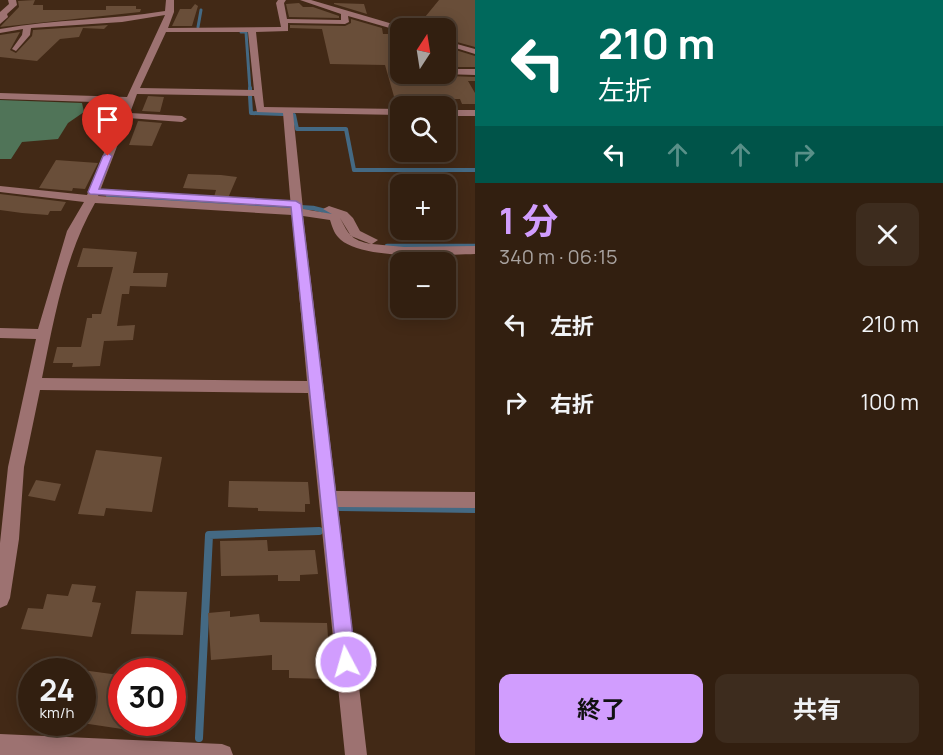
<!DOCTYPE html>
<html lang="ja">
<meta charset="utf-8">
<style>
:root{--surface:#321f10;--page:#3d2c1e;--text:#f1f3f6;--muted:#a8a29f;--line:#4d3d30;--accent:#d19dfe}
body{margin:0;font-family:Manrope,"Noto Sans JP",sans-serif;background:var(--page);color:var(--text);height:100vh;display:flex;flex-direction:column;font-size:22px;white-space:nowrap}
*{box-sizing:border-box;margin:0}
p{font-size:20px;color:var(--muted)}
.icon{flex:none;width:33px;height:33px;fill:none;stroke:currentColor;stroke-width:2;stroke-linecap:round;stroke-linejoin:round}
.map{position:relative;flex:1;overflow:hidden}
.side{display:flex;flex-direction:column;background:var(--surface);width:468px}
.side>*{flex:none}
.hud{background:#00695c;color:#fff;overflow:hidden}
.needle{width:39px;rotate:12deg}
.controls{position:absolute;left:390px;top:18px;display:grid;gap:12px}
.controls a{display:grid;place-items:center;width:66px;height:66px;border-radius:12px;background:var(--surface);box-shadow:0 3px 15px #0003,0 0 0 2px var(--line);font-size:30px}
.speed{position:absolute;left:18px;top:658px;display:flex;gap:12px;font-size:30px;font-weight:700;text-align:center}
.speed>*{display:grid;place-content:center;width:78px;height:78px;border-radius:50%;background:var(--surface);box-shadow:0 3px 15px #0003,0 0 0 2px var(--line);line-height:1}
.speed small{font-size:15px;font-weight:400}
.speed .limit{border:9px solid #d22;background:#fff;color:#111}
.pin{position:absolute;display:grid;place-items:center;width:51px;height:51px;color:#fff;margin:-62px -26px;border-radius:50% 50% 50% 0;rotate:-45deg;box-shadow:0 0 6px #0007}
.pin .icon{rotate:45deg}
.me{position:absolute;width:66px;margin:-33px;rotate:354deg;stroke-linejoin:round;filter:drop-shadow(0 0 4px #0008)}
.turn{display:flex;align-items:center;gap:21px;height:126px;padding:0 24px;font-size:27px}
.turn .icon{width:78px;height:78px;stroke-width:2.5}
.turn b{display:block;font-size:42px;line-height:51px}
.lanes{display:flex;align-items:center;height:57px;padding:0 24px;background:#0003;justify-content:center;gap:30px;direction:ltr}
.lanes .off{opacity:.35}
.round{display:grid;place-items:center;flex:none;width:63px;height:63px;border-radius:12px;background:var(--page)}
.overview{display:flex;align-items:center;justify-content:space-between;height:102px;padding:0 24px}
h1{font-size:36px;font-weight:700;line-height:45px;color:var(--accent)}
.button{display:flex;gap:12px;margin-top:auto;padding:12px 24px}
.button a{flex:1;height:69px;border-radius:12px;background:var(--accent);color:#111;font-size:24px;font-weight:700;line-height:69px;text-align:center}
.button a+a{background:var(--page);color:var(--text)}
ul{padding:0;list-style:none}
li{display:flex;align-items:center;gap:18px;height:78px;padding:0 24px}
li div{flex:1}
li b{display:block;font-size:22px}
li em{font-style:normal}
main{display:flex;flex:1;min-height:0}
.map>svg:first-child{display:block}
.forest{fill:#507458}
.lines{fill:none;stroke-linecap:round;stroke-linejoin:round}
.stream-far4{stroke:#446983;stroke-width:3}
.stream-far3{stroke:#446983;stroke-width:4}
.stream-far2{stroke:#446983;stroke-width:4.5}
.stream-far1{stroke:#446983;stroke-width:6}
.stream{stroke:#446983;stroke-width:8}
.building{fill:#694e39}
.minor{fill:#9d7271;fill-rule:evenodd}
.route{fill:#d19dfe;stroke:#8866a5;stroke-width:1.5}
</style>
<main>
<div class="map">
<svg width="475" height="755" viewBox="0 0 475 755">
<rect width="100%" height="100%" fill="#422916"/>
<polygon class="forest" points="0,100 82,103 84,112 68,123 58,139 22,142 11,159 0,159"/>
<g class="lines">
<g class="stream-far4">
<polyline points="198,27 201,10"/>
<polyline points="241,32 246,32 250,90"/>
</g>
<g class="stream-far3">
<polyline points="250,88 250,91"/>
<polyline points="250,96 251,113 283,114"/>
<polyline points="294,115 297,129 346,129 354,170 475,170"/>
<polyline points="108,196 222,203"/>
</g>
<g class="stream-far2">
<polyline points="197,201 313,208 333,213"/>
<polyline points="387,246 475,246"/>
</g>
<polyline class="stream-far1" points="340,508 475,510"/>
<polyline class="stream" points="199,738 209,535 319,531"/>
</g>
<g class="building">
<polygon points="35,0 33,5 43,5 43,10 106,10 106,6 136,6 136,9 141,9 140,12 0,27 19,7 18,1"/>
<polygon points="439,0 475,0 475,47 446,39 450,28 416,28"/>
<polygon points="299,3 303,7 313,7 339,16 339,18 289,17 286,4"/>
<polygon points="334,3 364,4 367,14 334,4"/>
<polygon points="195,4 198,6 192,26 172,26 180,9 191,9"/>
<polygon points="351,19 382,28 383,34 400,34 400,74 475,77 475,81 468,81 475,93 475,104 462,104 460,99 422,99 423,106 397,107 385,65 330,64 322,29 290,28 290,25 345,26 351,23"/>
<polygon points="108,25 104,29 83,28 79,37 60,39 37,61 0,57 0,35 20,32 10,50 16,53 32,36 33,30"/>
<polygon points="446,47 475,56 475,67 446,67"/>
<polygon points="148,96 164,97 160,112 142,111"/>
<polygon points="138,121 162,123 152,146 129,145"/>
<polygon points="56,160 98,163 85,189 73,188 72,191 39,188"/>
<polygon points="188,174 221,175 237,177 228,198 214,197 216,190 183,188"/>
<polygon points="0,194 66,202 61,211 50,211 48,215 22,213 0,210"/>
<polygon points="83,248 137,252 133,273 168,273 166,287 130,286 129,294 122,294 117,326 135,325 133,340 104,341 100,366 72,367 73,363 53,363 57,347 81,347 87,318 92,318 92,314 101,314 113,267 77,267"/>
<polygon points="96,450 162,457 152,512 106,508 104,516 78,514"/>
<polygon points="36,480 61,484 55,501 28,496"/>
<polygon points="229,481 308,482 310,504 305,504 305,512 258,511 258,508 228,507"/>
<polygon points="267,540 268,551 315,550 318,574 300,575 300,581 278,581 278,575 221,576 220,541"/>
<polygon points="72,584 96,586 92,602 101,603 92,637 21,629 28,608 43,609 47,594 68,596"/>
<polygon points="136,591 187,592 183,635 131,634"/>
<polygon points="230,611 230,617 259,614 260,622 327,623 331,679 289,678 289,670 272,670 272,655 211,660 208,613"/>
<polygon points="82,670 119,675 115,692 122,693 122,729 82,723"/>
</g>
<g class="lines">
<g class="minor">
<polygon points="8,0 16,0 17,5 7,14 8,17 0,24 0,12 9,4"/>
<path d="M 166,0 L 174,0 L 174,12 L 168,28 L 281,27 L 276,3 L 278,0 L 286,0 L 284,3 L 287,19 L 341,20 L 341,14 L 300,0 L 311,0 L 403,27 L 400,31 L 348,16 L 349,22 L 345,24 L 288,23 L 288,31 L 256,32 L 264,107 L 400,109 L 400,115 L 293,113 L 303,209 L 332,214 L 323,209 L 329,206 L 347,212 L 353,218 L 360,231 L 378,240 L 372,244 L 404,247 L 475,246 L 475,254 C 444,255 358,261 338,237 C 334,233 332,226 330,220 L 303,216 L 336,491 L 475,492 L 475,508 L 338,507 L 367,755 L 345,755 L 308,393 L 40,390 L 24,467 L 19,539 L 10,598 L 7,605 L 0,608 L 0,543 L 8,467 L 36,339 L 0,338 L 0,328 L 38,329 L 67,231 L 84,202 L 0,192 L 0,186 L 87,195 L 124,103 L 0,99 L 0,93 L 127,97 L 165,15 L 122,22 L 31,28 L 30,35 L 16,51 L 12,49 L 22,35 L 23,29 L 0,33 L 0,29 C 55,19 110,20 165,11 ZM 166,32 L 248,32 L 254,90 L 140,88 ZM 137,94 L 254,96 L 257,112 L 283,113 L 291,208 L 98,196 L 128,118 L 182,122 L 187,119 L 182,116 L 130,113 ZM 95,203 L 292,215 L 307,381 L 42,378 C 54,319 65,255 95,203 ZM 340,218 L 351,236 L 371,244 C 351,240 349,235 340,218 Z"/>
<polygon points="446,41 475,49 475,54 446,45"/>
<polygon points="446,69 475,69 475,75 443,74 446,74"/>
<rect x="446" y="110" width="29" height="6"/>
<polygon points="0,734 222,744 230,747 233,755 0,755"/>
</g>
</g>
<polygon class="route" points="108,153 112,156 99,189 296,201 301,204 356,662 353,669 346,672 340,669 337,662 291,207 90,194 88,192 103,156"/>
</svg>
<div class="controls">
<a><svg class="needle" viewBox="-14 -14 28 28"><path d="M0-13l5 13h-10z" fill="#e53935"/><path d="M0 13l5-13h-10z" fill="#a8a29f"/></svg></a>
<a><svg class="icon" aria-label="search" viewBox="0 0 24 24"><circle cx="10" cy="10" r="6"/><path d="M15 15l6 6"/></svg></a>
<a>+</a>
<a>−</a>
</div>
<div class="speed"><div>24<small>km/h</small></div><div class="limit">30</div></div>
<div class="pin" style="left:108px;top:156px;background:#d93025"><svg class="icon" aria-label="arrive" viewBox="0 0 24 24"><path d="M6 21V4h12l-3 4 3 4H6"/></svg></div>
<svg class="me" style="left:346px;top:662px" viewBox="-20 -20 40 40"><circle r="17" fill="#d19dfe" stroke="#fff" stroke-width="3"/><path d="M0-11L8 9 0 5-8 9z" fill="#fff"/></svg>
</div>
<section class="side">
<div class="hud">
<div class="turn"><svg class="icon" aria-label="left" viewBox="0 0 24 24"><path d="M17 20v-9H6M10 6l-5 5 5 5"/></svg><div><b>210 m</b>左折</div></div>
<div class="lanes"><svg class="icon" aria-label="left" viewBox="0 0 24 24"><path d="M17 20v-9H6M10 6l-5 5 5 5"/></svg><svg class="icon off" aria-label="ahead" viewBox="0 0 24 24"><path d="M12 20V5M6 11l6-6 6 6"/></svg><svg class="icon off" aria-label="ahead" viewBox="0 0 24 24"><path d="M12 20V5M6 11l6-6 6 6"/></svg><svg class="icon off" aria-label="right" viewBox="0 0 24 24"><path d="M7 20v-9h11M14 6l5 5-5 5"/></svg></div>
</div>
<div class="overview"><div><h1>1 分</h1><p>340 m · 06:15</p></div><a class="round"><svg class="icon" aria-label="close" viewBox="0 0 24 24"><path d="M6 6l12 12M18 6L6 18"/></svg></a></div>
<ul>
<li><svg class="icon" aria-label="left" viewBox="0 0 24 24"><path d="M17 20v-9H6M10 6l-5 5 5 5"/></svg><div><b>左折</b></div><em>210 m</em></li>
<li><svg class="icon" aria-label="right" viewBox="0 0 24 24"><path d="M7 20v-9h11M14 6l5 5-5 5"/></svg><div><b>右折</b></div><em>100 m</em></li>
</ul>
<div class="button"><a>終了</a><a>共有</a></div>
</section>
</main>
